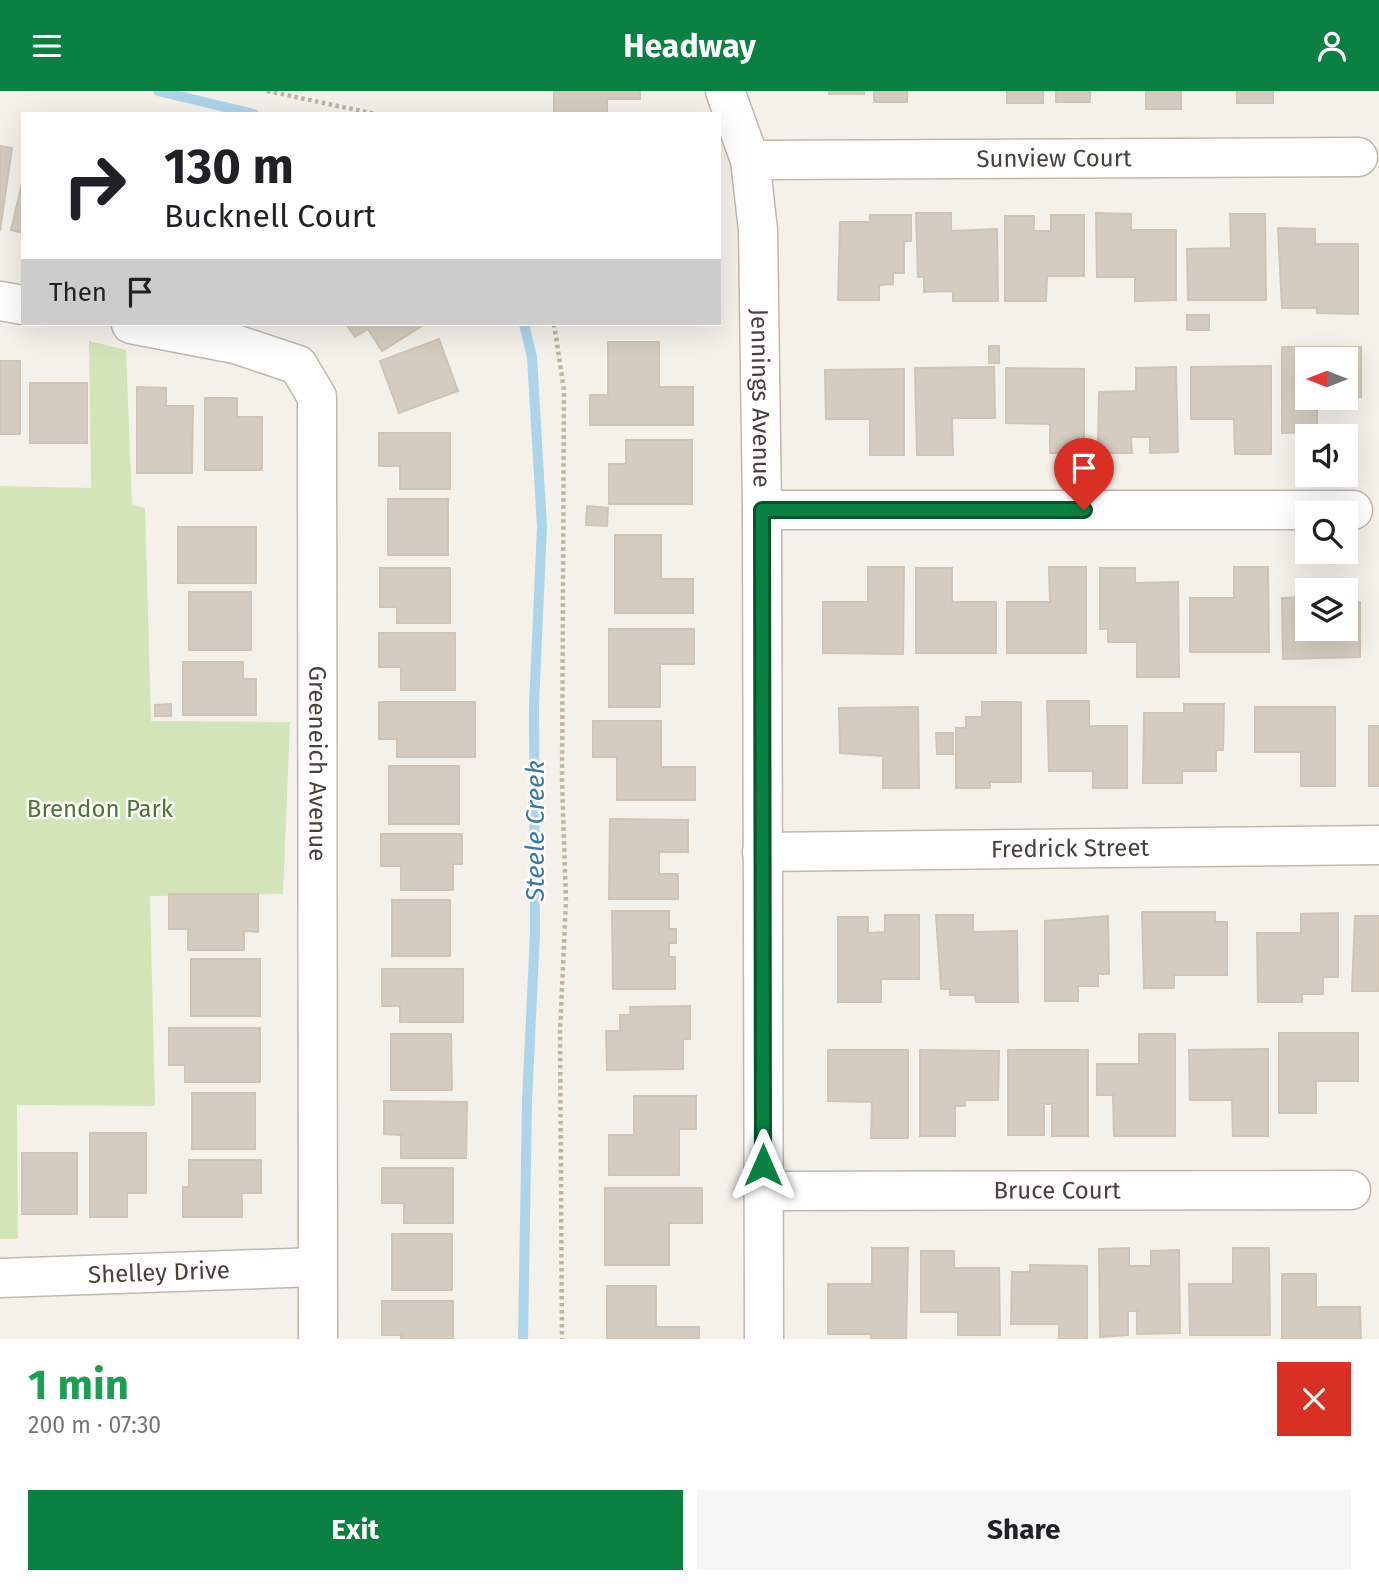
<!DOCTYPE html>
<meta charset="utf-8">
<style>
:root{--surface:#fff;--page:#f6f6f6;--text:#202124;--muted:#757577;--accent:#0b8043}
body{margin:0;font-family:"Fira Sans",sans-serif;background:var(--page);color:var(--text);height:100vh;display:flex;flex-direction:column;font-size:26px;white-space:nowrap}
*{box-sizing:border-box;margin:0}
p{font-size:23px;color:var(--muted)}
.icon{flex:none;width:38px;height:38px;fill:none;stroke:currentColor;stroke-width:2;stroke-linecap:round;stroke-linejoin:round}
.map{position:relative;height:1248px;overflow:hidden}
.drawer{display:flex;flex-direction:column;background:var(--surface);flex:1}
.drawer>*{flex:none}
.hud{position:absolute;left:21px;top:21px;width:700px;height:214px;border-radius:0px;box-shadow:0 7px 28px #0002;background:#fff;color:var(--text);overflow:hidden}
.needle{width:46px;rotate:270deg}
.controls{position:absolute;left:1295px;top:256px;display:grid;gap:14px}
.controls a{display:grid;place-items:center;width:63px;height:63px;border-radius:0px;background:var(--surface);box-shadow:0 7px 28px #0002;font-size:35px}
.pin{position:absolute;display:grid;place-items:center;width:60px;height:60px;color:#fff;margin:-72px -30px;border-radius:50% 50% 50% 0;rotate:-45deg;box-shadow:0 0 7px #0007}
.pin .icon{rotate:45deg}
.me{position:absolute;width:77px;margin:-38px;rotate:0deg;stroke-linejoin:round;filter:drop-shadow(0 0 5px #0008)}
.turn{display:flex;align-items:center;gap:24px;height:147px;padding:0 28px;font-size:32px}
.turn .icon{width:91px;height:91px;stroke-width:2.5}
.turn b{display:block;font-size:49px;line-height:60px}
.then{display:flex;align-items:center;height:66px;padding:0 28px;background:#0003;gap:14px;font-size:26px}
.round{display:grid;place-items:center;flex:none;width:74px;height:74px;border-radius:0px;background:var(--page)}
.summary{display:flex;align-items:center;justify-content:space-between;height:119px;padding:0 28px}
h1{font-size:42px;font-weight:700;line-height:52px;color:#1e9e55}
.button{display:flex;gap:14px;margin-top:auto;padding:14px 28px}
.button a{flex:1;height:80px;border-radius:0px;background:var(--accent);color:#fff;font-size:28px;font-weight:700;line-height:80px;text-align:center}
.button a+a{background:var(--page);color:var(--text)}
header{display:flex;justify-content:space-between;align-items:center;height:91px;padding:0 28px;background:var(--accent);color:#fff;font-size:32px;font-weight:700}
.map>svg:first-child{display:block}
.green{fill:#d2e4b8}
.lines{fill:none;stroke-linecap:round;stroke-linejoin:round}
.stream{stroke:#aed4ea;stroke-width:10}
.building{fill:#d5ccc1;stroke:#cfc4b5;stroke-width:2}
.minor-casing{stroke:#bfb8ae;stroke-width:41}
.path{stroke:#bfb3a1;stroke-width:4.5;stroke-dasharray:3.5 3.5;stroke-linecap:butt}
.minor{stroke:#fff;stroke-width:38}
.route-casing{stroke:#07532c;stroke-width:18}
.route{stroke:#0b8043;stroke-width:12}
.labels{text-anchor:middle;stroke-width:5;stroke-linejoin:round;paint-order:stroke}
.street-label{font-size:24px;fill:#474139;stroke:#fff}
.park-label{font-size:24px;fill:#4e7432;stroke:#fff}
.water-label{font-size:26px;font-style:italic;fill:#3a7aa2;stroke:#fff}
</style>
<header><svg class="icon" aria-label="menu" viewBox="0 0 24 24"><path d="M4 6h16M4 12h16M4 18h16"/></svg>Headway<svg class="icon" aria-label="person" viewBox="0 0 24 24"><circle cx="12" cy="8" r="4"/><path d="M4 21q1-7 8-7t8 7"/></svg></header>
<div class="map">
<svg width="1379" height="1248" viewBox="0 0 1379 1248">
<rect width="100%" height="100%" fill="#f4f1eb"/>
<polygon class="green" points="89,250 126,259 132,414 145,417 151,630 290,631 283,803 150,805 155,1015 17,1014 18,1148 0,1148 0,395 91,397"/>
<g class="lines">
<g class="stream">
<polyline points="158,0 254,23"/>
<polyline points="523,1248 527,1010 535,842 534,614 542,436 532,266 524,233"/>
</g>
</g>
<g class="building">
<polygon points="554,0 640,0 640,8 607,8 607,23 554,23"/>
<rect x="829" y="0" width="35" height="3"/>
<rect x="874" y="0" width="33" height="11"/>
<rect x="1007" y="0" width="36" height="12"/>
<rect x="1056" y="0" width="34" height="11"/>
<rect x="1146" y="0" width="35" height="18"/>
<rect x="1237" y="0" width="36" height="12"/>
<polygon points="0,55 12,57 0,140"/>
<polygon points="23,88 23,142 11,139"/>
<polygon points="916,122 951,122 951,140 997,138 998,210 953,210 953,200 924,201 924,186 918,186"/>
<polygon points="1096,122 1131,123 1131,139 1176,139 1176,209 1135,210 1135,186 1097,186"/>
<polygon points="1230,123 1265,123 1266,209 1188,209 1187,158 1231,157"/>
<polygon points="870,124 911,124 911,150 904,150 904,182 893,182 893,193 879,194 879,209 838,209 840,131 870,131"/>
<polygon points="1051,124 1084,124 1084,185 1047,185 1046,210 1005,210 1005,125 1034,125 1034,140 1051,140"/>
<polygon points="1278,137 1315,138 1315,153 1358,153 1358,223 1317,222 1317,217 1282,217"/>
<rect x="1187" y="224" width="22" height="15"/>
<polygon points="346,233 425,233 382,260 368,238 355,246"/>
<polygon points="439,248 458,300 399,322 380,270"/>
<polygon points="608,251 659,251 659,296 693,296 693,334 590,334 590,304 608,304"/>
<rect x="989" y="255" width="10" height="17"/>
<polygon points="1282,256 1361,256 1361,306 1346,306 1346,268 1307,268 1307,306 1317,306 1317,341 1282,342"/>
<rect x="0" y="270" width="20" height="73"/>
<polygon points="1271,275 1271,363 1235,363 1234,328 1191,328 1191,276"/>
<polygon points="994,276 995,327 952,327 953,364 917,364 915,277"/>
<polygon points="1176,276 1178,361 1150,362 1150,346 1131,346 1132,362 1098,362 1099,301 1136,300 1136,277"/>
<polygon points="1006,277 1084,278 1084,362 1050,362 1050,333 1006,332"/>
<polygon points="904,278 904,364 870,364 870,328 826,328 825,279"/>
<rect x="30" y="292" width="57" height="60"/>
<polygon points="137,296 166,297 166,315 193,315 192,382 137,382"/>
<polygon points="205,307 237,307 237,326 262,326 262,379 205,379"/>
<polygon points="379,342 450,342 450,398 400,398 400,375 379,375"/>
<polygon points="626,349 692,349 692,413 609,413 609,373 626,373"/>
<rect x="388" y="408" width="60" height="56"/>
<polygon points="587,415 608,417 607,435 586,434"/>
<rect x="178" y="436" width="78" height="56"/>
<polygon points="615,444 661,444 661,488 693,488 693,522 615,522"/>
<polygon points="868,476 904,476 903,563 823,562 823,511 868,511"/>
<polygon points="1049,476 1086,476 1086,562 1007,562 1007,511 1050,511"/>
<polygon points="1234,476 1268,476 1269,561 1190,561 1190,507 1234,507"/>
<polygon points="380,477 450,477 450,532 397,532 397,516 380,516"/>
<polygon points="916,477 952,477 952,511 996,511 996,562 916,562"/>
<polygon points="1100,477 1135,477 1135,492 1178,491 1179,586 1137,586 1137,551 1108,551 1108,538 1100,538"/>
<rect x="189" y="501" width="62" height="58"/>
<polygon points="1307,506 1307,537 1346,537 1346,511 1360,511 1360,566 1283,568 1282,507"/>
<polygon points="609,538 694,538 694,573 660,573 660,616 609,616"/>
<polygon points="379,542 455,542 455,599 401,599 401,576 379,576"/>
<polygon points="183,571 243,571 243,588 256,588 256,624 183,624"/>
<polygon points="1047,610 1089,610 1089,635 1127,635 1127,697 1093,697 1093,680 1049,680"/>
<polygon points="379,611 475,611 475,666 397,666 397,648 379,648"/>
<polygon points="982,611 1021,611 1021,691 990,691 990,697 956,697 956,637 966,637 966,626 982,626"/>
<polygon points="171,613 171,625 155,625 155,614"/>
<polygon points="1184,613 1224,613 1223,659 1216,659 1216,680 1182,680 1182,692 1143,692 1144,622 1184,622"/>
<polygon points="918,616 919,697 883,697 883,665 840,662 839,617"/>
<polygon points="1255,616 1335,616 1335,695 1301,695 1301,661 1255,661"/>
<polygon points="593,630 661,630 661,676 695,676 695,709 617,709 617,666 593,666"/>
<rect x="1369" y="635" width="10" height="60"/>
<polygon points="936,642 953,642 953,663 937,663"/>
<rect x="389" y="675" width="70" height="58"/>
<polygon points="610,728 688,729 688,761 659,761 659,783 678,783 678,808 609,808"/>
<polygon points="381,743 462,743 462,773 453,773 453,799 401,799 401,775 381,775"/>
<polygon points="169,803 258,803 258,841 244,840 244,859 188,859 188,838 169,838"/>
<rect x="392" y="809" width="58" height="56"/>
<polygon points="612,820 669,820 669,838 676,838 676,852 669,852 669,866 675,866 675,898 613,898"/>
<polygon points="1142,821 1215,821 1215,831 1227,831 1227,884 1174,884 1174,897 1144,897"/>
<polygon points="1338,822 1338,886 1323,886 1323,903 1302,903 1302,911 1258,911 1257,842 1301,842 1301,823"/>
<polygon points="885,824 919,824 919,888 881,888 881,911 838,911 838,826 868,826 868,842 885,841"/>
<polygon points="936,824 973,824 973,841 1017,840 1018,911 976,911 975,904 950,904 950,898 941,898"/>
<polygon points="1108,825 1109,883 1098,883 1098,895 1078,895 1078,910 1045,910 1045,830"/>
<polygon points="1355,825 1379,825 1379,900 1352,900"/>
<rect x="191" y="868" width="69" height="57"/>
<polygon points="382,878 463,878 463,931 400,931 400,915 382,915"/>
<polygon points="690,915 690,948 683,948 683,978 607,979 606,940 620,940 620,924 630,924 630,916"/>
<polygon points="169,937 260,937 260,991 185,991 185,974 169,974"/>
<polygon points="1279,942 1358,942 1358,990 1316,990 1316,1022 1279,1022"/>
<polygon points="391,943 451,943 452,999 391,999"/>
<polygon points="1139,943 1175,943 1175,1045 1114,1045 1113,1004 1097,1004 1097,973 1139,973"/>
<polygon points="1268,958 1268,1045 1233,1045 1232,1009 1190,1009 1189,959"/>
<polygon points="828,959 908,959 908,1047 871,1047 872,1011 828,1010"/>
<polygon points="920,959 999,960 998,1009 965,1009 965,1015 955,1015 955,1045 920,1045"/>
<polygon points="1008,959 1088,959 1088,1045 1052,1045 1052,1013 1044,1013 1044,1044 1008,1044"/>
<rect x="192" y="1002" width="63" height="56"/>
<polygon points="634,1005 696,1005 696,1038 679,1038 679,1084 609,1084 609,1044 634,1044"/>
<polygon points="384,1010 467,1011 466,1067 401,1067 401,1044 384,1043"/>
<polygon points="90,1042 146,1042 146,1102 127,1102 127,1126 90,1126"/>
<rect x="22" y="1062" width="55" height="61"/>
<polygon points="189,1069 261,1069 261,1102 242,1102 242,1126 183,1126 183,1096 189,1096"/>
<polygon points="382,1077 453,1077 453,1132 404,1132 404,1112 382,1112"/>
<polygon points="605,1097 702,1097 702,1132 669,1132 669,1174 605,1174"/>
<rect x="392" y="1143" width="60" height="56"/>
<polygon points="872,1157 908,1157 906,1248 871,1248 871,1243 828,1243 828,1193 872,1193"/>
<polygon points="1129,1157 1129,1175 1151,1175 1151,1160 1179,1159 1180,1242 1137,1243 1137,1220 1128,1220 1128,1244 1100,1246 1099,1158"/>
<polygon points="1233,1157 1269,1157 1270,1244 1190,1244 1189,1193 1233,1193"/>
<polygon points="921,1160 954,1160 954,1177 999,1177 1000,1244 958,1244 958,1221 921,1221"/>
<polygon points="1030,1174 1087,1175 1087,1248 1059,1248 1059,1233 1011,1233 1012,1181 1030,1181"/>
<polygon points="1282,1183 1316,1183 1316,1216 1360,1216 1361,1248 1282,1248"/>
<polygon points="607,1195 656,1195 656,1236 699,1236 699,1248 607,1248"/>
<polygon points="382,1210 453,1210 453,1248 401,1248 401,1244 382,1244"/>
</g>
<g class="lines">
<defs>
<g id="minor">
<path id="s1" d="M 725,0 L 750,69 L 758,139 L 762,419 L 764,1248"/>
<path id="s2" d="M 750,69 L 1358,66"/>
<polyline points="0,210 23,214"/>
<path id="s3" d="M 131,233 L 235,253 L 298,274 L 317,306 L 318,1248"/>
<polyline points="762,419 1353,419"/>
<path id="s4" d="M 762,761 L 1379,754"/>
<path id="s5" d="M 763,1100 L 1351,1099"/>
<path id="s6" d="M 0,1187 L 317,1176"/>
</g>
</defs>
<use href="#minor" class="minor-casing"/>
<g class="path">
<polyline points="267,0 376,23"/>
<polyline points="554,233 564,299 562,690 566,810 560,941 562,1248"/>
</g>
<use href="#minor" class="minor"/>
</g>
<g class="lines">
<defs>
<polyline id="route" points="763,1074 762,419 1084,419"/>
</defs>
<use href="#route" class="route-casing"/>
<use href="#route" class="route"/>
</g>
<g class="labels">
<g class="street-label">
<text dy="8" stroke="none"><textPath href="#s2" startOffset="304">Sunview Court</textPath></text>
<text dy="8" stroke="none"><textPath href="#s1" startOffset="312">Jennings Avenue</textPath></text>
<text dy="8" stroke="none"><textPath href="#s3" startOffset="576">Greeneich Avenue</textPath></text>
<text dy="8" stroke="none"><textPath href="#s4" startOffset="308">Fredrick Street</textPath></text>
<text dy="8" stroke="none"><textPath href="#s5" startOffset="294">Bruce Court</textPath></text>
<text dy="8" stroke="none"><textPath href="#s6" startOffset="159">Shelley Drive</textPath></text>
</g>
<g class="park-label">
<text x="100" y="726">Brendon Park</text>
</g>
<g class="water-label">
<text transform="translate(535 740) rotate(-90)" y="9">Steele Creek</text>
</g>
</g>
</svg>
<div class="controls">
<a><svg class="needle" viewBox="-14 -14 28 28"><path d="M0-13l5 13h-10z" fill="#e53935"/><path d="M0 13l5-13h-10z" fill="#757577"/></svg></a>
<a><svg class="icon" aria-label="sound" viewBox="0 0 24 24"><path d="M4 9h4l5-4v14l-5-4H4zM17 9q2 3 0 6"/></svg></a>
<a><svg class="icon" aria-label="search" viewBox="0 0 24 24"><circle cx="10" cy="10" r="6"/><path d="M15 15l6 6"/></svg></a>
<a><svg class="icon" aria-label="layers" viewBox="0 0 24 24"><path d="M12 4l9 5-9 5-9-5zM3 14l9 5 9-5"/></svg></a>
</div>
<div class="pin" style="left:1084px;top:419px;background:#d93025"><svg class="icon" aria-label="arrive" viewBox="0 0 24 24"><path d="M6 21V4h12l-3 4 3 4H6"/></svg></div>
<svg class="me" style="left:763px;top:1074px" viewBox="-20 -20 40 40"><path d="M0-17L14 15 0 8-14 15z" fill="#0b8043" stroke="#fff" stroke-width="4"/></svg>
<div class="hud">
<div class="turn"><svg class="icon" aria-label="right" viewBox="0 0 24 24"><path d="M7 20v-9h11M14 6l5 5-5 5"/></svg><div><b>130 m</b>Bucknell Court</div></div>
<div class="then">Then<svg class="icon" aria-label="arrive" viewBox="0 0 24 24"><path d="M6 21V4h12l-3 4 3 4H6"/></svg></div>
</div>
</div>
<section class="drawer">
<div class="summary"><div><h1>1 min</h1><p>200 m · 07:30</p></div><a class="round" style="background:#d93025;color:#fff"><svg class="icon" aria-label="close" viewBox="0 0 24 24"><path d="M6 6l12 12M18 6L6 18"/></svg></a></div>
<div class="button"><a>Exit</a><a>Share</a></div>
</section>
